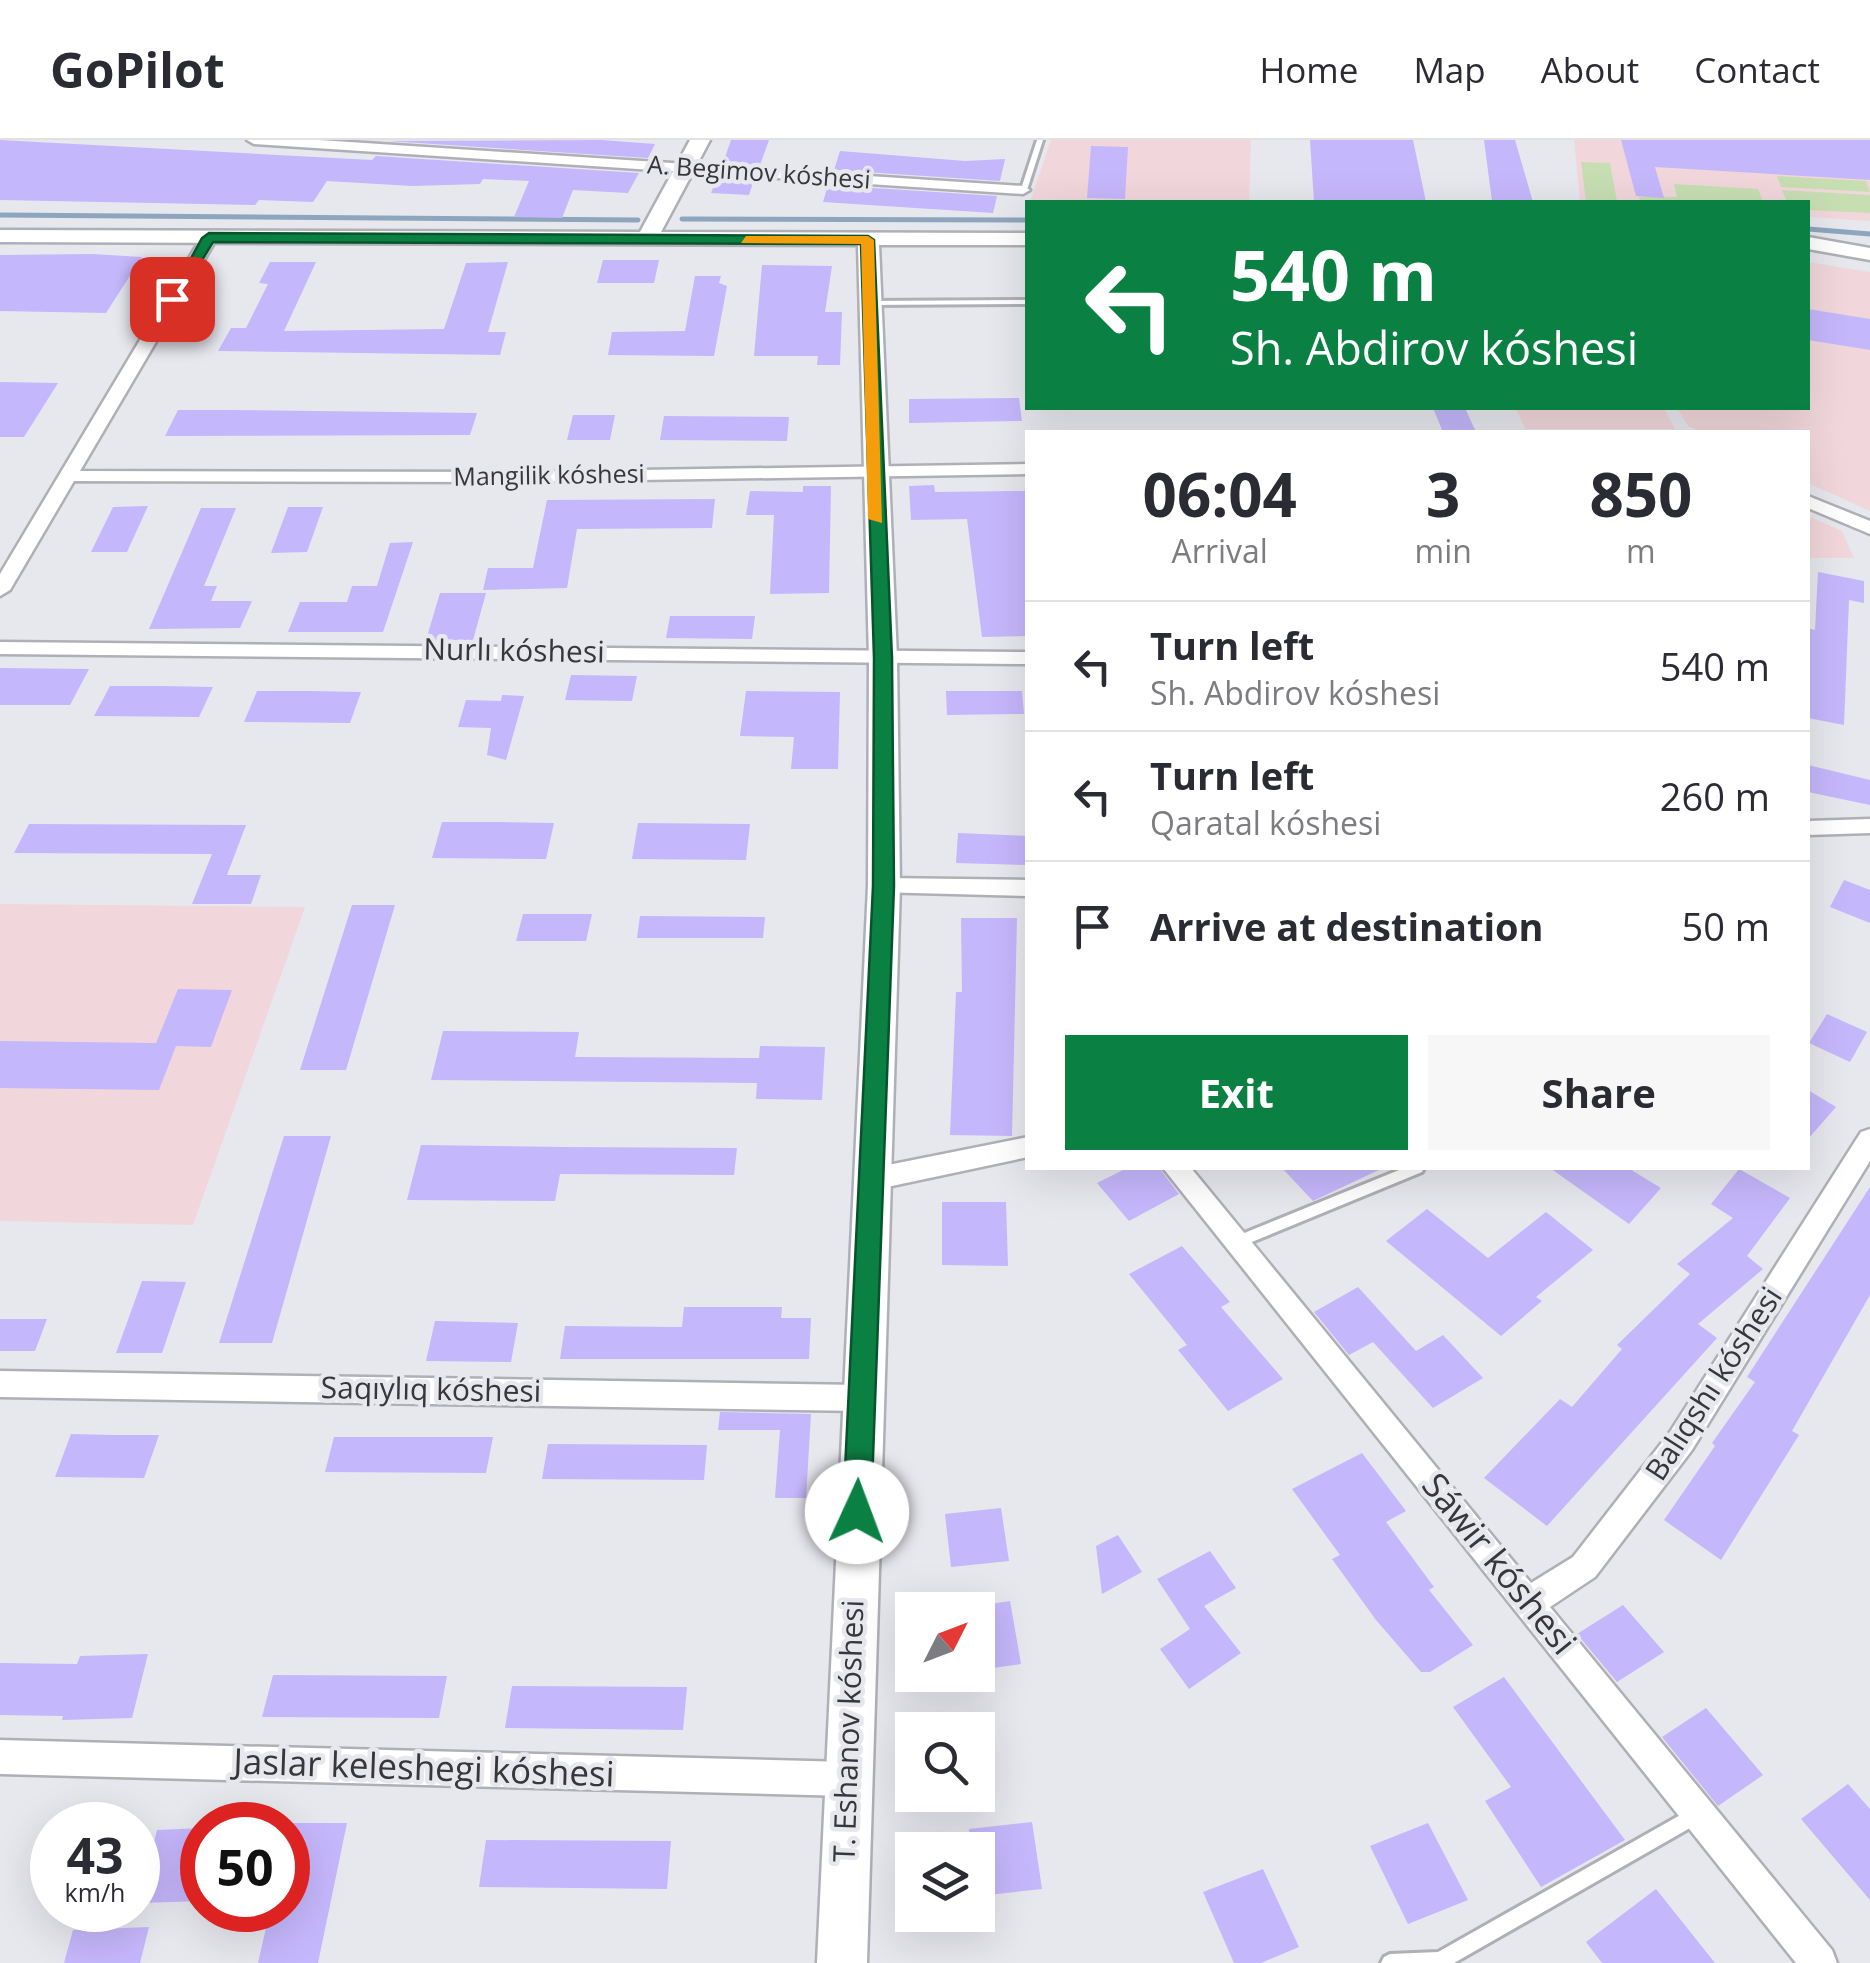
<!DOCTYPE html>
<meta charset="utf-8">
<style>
:root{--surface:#fff;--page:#f7f7f7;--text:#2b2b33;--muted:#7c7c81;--line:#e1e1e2;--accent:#0b8043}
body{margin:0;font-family:"Open Sans",sans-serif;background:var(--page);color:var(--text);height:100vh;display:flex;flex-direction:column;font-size:38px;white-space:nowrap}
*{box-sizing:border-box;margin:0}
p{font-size:32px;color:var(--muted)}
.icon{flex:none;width:55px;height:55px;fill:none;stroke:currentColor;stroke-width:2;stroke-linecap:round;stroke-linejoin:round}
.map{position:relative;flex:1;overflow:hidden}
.sheet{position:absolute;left:1025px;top:290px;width:785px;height:740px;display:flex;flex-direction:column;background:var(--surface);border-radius:0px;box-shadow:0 10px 40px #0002}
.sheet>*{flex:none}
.guide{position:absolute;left:1025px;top:60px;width:785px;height:210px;border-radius:0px;box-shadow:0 10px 40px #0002;background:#0b8043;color:#fff;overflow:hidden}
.needle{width:65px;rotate:48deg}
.controls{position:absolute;left:895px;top:1452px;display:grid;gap:20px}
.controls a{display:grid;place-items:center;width:100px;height:100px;border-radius:0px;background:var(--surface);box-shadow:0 10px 40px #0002;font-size:50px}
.speed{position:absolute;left:30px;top:1662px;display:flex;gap:20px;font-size:50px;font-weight:700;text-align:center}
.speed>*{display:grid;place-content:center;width:130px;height:130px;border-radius:50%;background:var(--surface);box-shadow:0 10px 40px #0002;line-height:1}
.speed small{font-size:25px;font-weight:400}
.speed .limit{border:15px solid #d22;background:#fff;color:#111}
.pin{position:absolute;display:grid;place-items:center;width:85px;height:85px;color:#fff;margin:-42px;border-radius:20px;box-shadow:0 5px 15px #0006}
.me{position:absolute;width:110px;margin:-55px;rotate:2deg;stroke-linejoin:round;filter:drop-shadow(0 0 8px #0008)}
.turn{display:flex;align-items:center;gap:35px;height:210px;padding:0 40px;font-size:45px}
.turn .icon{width:130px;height:130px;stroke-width:2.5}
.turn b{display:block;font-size:70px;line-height:85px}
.eta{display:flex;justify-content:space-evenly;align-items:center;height:170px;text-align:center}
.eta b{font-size:60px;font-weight:700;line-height:70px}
.button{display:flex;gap:20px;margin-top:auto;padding:20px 40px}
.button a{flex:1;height:115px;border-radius:0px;background:var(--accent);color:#fff;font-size:40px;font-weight:700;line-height:115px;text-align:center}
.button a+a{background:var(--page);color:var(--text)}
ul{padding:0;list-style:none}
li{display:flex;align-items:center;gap:30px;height:130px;padding:0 40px;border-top:2px solid var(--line)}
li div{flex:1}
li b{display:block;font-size:38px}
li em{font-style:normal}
header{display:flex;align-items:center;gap:60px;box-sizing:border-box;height:140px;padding:0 50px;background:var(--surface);border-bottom:2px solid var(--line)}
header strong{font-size:48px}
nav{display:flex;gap:55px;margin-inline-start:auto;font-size:35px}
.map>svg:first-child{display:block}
.education{fill:#f1d7db}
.green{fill:#c7deb3}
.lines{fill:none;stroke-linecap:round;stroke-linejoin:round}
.stream{stroke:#8da6bd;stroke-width:5}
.building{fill:#c5b7fb}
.lane-casing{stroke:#afafb6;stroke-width:6}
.street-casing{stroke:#afafb6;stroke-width:5}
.secondary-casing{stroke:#afafb6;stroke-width:5}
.lane{fill:#fff;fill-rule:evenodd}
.street{fill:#fff;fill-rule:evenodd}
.secondary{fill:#fff;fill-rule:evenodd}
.route{fill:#0b8043;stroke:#07532c;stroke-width:2.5}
.slow{fill:#f59e0b}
.labels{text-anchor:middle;stroke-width:9;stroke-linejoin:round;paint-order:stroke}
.far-street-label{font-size:25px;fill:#37373a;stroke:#e7e7ee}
.street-label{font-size:30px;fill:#37373a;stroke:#e7e7ee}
.near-street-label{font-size:35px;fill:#37373a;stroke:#e7e7ee}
</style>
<header>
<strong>GoPilot</strong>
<nav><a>Home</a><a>Map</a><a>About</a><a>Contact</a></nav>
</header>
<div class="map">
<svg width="1870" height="1823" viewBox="0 0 1870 1823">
<rect width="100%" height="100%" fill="#e7e7ee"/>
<g class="education">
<polygon points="1051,0 1251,0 1249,62 1030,62"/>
<polygon points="1574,0 1870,0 1870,81 1808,77 1808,62 1580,62"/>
<polygon points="1808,122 1870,132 1870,371 1808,343 1808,292 1701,292 1688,286 1677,268 1808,268"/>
<polygon points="1516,268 1664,268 1675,289 1525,289"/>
<polygon points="1808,376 1842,391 1854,418 1808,418"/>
<polygon points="0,764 305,767 193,1085 0,1081"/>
</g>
<g class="green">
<polygon points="1581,22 1610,23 1617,62 1586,62"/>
<polygon points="1777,36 1866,41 1870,52 1781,47"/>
<polygon points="1674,44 1758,49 1763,62 1640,60 1639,57 1677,57"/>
<polygon points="1782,50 1870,55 1870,73 1808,70 1808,62 1787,62"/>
</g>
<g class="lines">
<g class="stream">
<polyline points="0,75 638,80"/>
<polyline points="682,79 1028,80"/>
<polyline points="1808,89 1870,94"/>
</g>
</g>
<g class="building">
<polygon points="0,0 372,20 376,16 639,33 628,53 573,50 562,78 514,77 529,41 483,39 480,44 412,46 327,41 313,62 259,60 255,65 0,60"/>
<polygon points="601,0 655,4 648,18 387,1"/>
<polygon points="731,0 769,0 760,25 723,23"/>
<polygon points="1310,0 1413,0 1426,62 1314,62"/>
<polygon points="1484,0 1515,0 1533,62 1492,61"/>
<polygon points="1621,0 1870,0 1870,40 1655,27 1664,58 1636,56"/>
<polygon points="1091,6 1128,7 1125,59 1087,58"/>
<polygon points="840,11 965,21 1005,19 1000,41 834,30"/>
<polygon points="717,38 754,40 749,55 711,53"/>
<polygon points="828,45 997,56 993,73 823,62"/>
<polygon points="92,114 142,117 106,173 0,171 0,115"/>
<polygon points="603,120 659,120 654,143 597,143"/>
<polygon points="270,122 316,122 284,191 444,189 466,123 508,122 488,192 506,192 500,215 218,211 231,188 246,188 268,144 259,143"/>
<polygon points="762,125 832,126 825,172 842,172 840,225 817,225 818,216 754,216"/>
<polygon points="695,136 721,136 719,143 727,146 714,216 608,215 612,192 685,191"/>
<polygon points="1808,169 1870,179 1870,210 1808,200"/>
<polygon points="0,242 58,243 24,297 0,297"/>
<polygon points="1019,258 1022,281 909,283 909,259"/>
<polygon points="1433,268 1465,268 1476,292 1443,292"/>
<polygon points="178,270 228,270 477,273 470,295 165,296"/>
<polygon points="573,275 615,275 610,300 567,300"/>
<polygon points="664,276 789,277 787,301 660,300"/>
<polygon points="934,345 935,352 1028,351 1028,496 982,497 967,379 911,380 909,346"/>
<polygon points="803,346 831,346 829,453 770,454 774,375 746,375 750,351 803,352"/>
<polygon points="715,359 712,388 577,389 567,448 483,450 488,428 533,428 547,360"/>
<polygon points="148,366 127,412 91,412 113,367"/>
<polygon points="288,367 323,367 307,412 271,413"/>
<polygon points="201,368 236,368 204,446 217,446 211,461 252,461 240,488 149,489"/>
<polygon points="413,402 383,492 288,492 300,462 347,462 352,446 377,446 390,403"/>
<polygon points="1818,432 1864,441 1864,463 1849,460 1844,585 1808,578 1808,488 1815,490"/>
<polygon points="440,453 486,453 473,500 426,500"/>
<polygon points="670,476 755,476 752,499 666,498"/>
<polygon points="0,528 89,529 70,565 0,565"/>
<polygon points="571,535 637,536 632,561 565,560"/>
<polygon points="110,546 161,546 213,547 199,577 94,576"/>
<polygon points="257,551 309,551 361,552 350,583 244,582"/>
<polygon points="746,551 840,552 838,629 791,629 794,597 740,596"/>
<polygon points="946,551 1022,551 1024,574 947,575"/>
<polygon points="502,555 524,556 506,620 487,615 491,588 458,587 466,560 501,561"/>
<polygon points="1808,625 1870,640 1870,665 1808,652"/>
<polygon points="442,682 498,682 554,683 546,719 432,718"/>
<polygon points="638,683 750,684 746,720 632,719"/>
<polygon points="29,684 246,685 227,735 261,735 251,764 192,764 212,714 14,713"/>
<polygon points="958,693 1028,696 1028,725 956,723"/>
<polygon points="1844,740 1870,750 1870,783 1830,767"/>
<polygon points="352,765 395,765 346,930 300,930"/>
<polygon points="523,774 592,774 586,801 516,801"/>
<polygon points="640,776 765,777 763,798 637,798"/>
<polygon points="961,778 1017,778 1012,996 950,995 956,852 962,852"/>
<polygon points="178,849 232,850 211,907 176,906 159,950 0,948 0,901 156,903"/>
<polygon points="1827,874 1867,892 1850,922 1809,903"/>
<polygon points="443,891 579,892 575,917 759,918 760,906 825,907 822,960 756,959 757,943 431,940"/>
<polygon points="1808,950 1836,967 1808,999"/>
<polygon points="284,996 331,996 272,1203 219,1203"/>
<polygon points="421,1005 565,1007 737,1008 734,1035 560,1034 555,1061 407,1060"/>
<polygon points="1127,1028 1159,1028 1179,1054 1129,1081 1097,1043"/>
<polygon points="1282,1028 1383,1028 1313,1061"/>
<polygon points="1550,1028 1628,1028 1661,1048 1629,1084"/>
<polygon points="1739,1029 1790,1058 1747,1116 1763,1129 1698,1184 1717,1198 1547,1386 1484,1338 1560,1259 1572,1267 1622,1209 1617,1205 1690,1134 1677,1124 1733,1078 1711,1064"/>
<polygon points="1870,1047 1870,1155 1792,1291 1799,1295 1721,1420 1664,1380 1715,1306 1712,1303 1755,1242 1747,1237"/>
<polygon points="942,1062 1006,1062 1008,1126 942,1125"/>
<polygon points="1427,1069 1488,1118 1546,1072 1593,1110 1536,1157 1542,1161 1501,1196 1386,1101"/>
<polygon points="1182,1106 1230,1162 1221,1167 1283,1239 1228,1271 1178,1210 1187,1205 1129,1134"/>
<polygon points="142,1141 186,1142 162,1213 116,1213"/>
<polygon points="1358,1147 1416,1211 1443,1195 1483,1238 1433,1268 1373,1202 1349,1215 1314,1172"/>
<polygon points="684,1167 782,1167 781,1178 811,1178 809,1219 560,1219 565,1186 682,1187"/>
<polygon points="0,1179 47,1179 35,1211 0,1211"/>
<polygon points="435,1181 518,1183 511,1222 426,1221"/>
<polygon points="720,1272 811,1274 806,1358 775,1358 780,1290 718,1290"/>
<polygon points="71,1294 114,1295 159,1295 144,1338 55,1337"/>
<polygon points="334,1297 493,1297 486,1333 325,1332"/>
<polygon points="548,1304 707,1305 704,1340 542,1339"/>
<polygon points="1362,1313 1406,1371 1386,1382 1434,1447 1429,1450 1473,1505 1430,1532 1421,1532 1376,1480 1332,1419 1340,1415 1292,1349"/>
<polygon points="1001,1368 1009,1421 951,1427 945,1374"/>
<polygon points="1118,1395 1142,1432 1102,1454 1096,1406"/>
<polygon points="1210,1411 1236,1448 1204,1466 1241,1513 1189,1549 1160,1509 1190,1489 1157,1439"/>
<polygon points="1010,1461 1021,1524 978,1530 978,1466"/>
<polygon points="1623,1465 1664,1512 1617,1542 1577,1494"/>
<polygon points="148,1514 132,1578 62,1580 63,1576 0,1575 0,1523 77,1524 80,1516"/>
<polygon points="273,1535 447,1536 439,1578 262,1577"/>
<polygon points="1504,1537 1625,1700 1541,1747 1485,1661 1511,1647 1453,1567"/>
<polygon points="512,1546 687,1547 683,1590 505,1588"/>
<polygon points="1706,1568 1763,1635 1718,1666 1662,1597"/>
<polygon points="1848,1644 1870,1669 1870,1760 1801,1679"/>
<polygon points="1032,1682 1042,1749 978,1756 978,1710 971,1710 969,1689"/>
<polygon points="290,1683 347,1683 318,1823 258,1823 270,1770 288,1770"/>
<polygon points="1428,1683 1468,1760 1408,1784 1370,1706"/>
<polygon points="202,1688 202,1761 139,1763 157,1690"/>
<polygon points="486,1700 671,1701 667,1749 479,1747"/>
<polygon points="1263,1729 1299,1807 1261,1823 1234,1823 1203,1752"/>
<polygon points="1656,1749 1715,1823 1602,1823 1586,1802"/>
<polygon points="149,1787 140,1823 64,1823 73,1790"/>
</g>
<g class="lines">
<defs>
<g id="lane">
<polygon points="1037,0 1043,0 1027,50 1020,52"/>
<polygon points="1028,160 1028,164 868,165 864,163 868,161"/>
<polygon points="1404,1028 1424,1028 1422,1032 1242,1106 1237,1108 1232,1106 1230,1102 1232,1098"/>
<polygon points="1698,1665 1704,1668 1707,1674 1704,1680 1454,1823 1381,1823 1384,1817 1390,1814 1438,1812"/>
</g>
<g id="street">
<polygon points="247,0 319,0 1023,46 1030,50 1023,54 254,4"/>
<polygon points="209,93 217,98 80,331 514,332 1028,324 1028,334 514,342 74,341 10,450 0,456 0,434 201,98"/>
<polygon points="1808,356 1870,381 1870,394 1808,368"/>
<polygon points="0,502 1028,512 1028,524 0,514"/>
<polygon points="1870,679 1870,693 1808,695 1808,681"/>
<polygon points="884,738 1028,740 1028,756 876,752 873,746 876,740"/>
<polygon points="1870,989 1870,1021 1692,1310 1595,1437 1550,1467 1832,1810 1837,1823 1796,1823 1163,1028 1191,1028 1531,1443 1573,1417 1670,1292 1861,992"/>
<polygon points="1028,997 1028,1017 873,1050 864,1047 860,1039 864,1031 873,1028"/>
<polygon points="0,1231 862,1245 872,1249 877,1258 872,1267 862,1271 0,1257"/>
<polygon points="0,1600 847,1622 859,1627 864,1639 859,1651 847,1656 0,1634"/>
</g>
<g id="secondary">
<polygon points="690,0 710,0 661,92 1028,93 1028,105 879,105 897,518 900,746 867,1823 817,1823 868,746 869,518 858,105 0,102 0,90 640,92"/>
<polygon points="1808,97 1870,108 1870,120 1808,109"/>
</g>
</defs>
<use href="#lane" class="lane-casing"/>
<use href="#street" class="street-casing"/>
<use href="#secondary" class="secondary-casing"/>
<use href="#lane" class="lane"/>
<use href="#street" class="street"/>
<use href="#secondary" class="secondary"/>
</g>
<polygon class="route" points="209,93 868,96 874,100 892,518 894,746 871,1372 867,1382 857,1385 847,1382 843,1372 873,746 874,518 861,104 213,102 177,162 167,162 202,98"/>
<polygon class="slow" points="746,96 868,96 874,100 882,383 868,379 861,104 741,103"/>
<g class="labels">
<g class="far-street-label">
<text transform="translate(759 32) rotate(4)" y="9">A. Begimov kóshesi</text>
<text transform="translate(549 335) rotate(-1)" y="9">Mangilik kóshesi</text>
</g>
<g class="street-label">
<text transform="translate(514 511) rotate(1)" y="10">Nurlı kóshesi</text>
<text transform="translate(1714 1244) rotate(-57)" y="10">Balıqshı kóshesi</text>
<text transform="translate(431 1250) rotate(1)" y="10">Saqıylıq kóshesi</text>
<text transform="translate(849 1591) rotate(-88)" y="10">T. Eshanov kóshesi</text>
</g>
<g class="near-street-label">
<text transform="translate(1499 1424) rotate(51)" y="12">Sáwir kóshesi</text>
<text transform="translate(424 1628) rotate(2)" y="12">Jaslar keleshegi kóshesi</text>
</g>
</g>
</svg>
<div class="controls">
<a><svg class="needle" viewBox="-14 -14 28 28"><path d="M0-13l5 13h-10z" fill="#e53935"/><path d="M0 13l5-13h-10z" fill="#7c7c81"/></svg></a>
<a><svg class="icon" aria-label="search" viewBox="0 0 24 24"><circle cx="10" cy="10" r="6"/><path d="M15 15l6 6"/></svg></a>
<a><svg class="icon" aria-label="layers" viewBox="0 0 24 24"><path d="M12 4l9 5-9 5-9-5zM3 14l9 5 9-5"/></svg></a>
</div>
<div class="speed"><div>43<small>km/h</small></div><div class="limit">50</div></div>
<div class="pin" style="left:172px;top:159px;background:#d93025"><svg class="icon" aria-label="arrive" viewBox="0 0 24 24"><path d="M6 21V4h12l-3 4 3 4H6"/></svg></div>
<svg class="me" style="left:857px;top:1372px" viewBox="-20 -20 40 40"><circle r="19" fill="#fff"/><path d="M0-13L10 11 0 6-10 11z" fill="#0b8043"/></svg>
<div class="guide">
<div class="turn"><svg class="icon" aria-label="left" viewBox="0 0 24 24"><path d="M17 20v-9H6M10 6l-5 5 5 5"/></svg><div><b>540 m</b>Sh. Abdirov kóshesi</div></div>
</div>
<section class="sheet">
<div class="eta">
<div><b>06:04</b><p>Arrival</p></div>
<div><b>3</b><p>min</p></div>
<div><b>850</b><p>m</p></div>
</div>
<ul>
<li><svg class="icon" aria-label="left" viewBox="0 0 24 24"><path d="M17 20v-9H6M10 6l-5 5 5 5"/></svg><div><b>Turn left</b><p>Sh. Abdirov kóshesi</p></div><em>540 m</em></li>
<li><svg class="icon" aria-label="left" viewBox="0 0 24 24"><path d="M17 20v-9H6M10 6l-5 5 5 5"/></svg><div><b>Turn left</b><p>Qaratal kóshesi</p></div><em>260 m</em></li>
<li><svg class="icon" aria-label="arrive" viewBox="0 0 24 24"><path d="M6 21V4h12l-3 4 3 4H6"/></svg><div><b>Arrive at destination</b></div><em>50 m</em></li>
</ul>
<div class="button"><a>Exit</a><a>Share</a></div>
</section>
</div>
